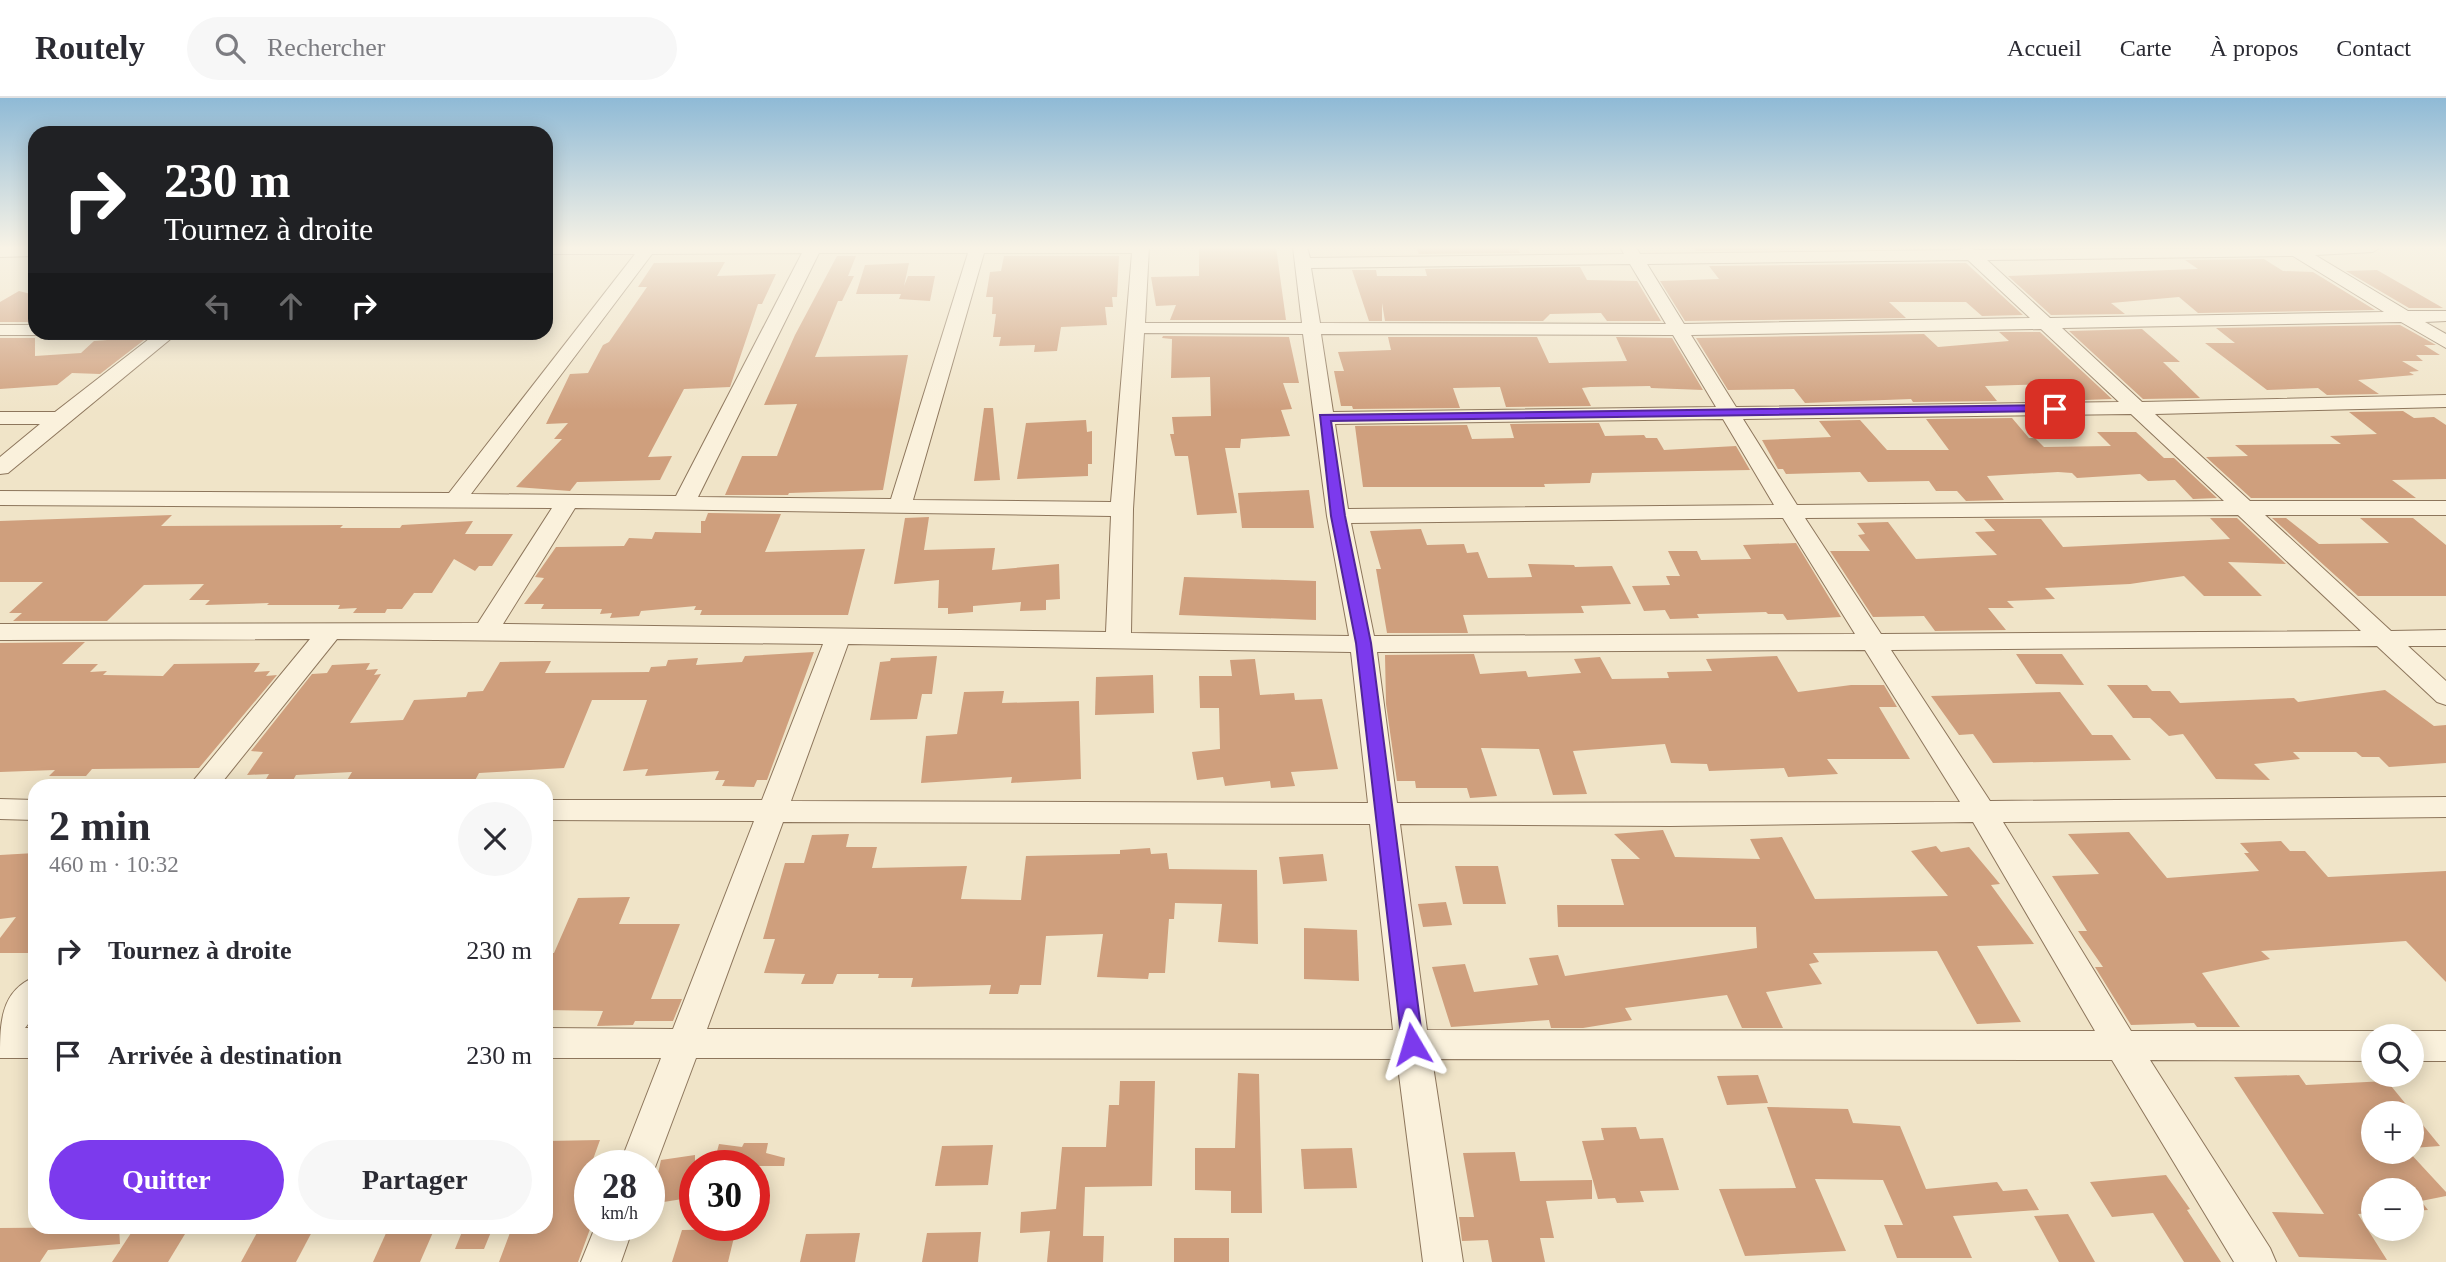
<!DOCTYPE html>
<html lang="fr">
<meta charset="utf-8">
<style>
:root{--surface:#fff;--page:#f7f7f7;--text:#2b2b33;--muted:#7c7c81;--line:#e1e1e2;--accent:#7c3aed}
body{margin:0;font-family:"Times New Roman",serif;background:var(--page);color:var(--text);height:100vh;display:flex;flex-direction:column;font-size:26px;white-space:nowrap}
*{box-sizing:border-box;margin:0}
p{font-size:23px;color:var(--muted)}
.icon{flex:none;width:38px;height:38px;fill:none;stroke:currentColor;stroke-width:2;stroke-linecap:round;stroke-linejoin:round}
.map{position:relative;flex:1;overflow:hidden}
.details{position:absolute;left:28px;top:681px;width:525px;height:455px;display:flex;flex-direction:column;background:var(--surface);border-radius:21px;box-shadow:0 4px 18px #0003}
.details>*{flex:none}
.top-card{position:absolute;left:28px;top:28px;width:525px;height:214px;border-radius:21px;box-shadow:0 4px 18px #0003;background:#202124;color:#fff;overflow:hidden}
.controls{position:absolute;left:2361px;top:926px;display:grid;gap:14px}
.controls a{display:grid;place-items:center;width:63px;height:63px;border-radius:50%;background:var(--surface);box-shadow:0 4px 18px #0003;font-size:35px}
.speed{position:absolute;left:574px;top:1052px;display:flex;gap:14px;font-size:35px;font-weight:700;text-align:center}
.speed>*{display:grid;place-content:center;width:91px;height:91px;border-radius:50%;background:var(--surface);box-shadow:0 4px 18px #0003;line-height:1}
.speed small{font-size:18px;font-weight:400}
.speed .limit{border:10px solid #d22;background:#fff;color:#111}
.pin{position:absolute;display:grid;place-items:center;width:60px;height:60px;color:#fff;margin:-30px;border-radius:14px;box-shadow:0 4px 10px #0006}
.me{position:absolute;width:77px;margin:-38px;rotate:353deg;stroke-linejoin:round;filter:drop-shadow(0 0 5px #0008)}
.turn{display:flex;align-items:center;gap:24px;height:147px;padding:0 21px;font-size:32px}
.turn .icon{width:91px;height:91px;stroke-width:2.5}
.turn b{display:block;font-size:49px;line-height:60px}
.lanes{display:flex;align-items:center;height:66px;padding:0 21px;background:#0003;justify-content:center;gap:35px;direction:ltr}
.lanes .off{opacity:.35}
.round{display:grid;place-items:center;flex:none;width:74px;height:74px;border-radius:37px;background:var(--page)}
.headline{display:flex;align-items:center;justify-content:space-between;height:119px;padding:0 21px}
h1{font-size:42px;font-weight:800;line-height:52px}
.cta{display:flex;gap:14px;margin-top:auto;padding:14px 21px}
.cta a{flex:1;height:80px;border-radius:42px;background:var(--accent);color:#fff;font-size:28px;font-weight:800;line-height:80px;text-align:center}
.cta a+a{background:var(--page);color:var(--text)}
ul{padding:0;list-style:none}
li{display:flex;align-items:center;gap:21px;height:105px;padding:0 21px}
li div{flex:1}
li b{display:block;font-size:26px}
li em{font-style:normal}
header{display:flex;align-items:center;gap:42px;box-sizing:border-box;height:98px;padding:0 35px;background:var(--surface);border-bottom:2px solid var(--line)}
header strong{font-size:33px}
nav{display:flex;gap:38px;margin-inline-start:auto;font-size:24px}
.search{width:490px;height:63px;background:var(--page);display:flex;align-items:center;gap:18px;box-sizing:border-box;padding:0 24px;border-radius:38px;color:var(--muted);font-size:26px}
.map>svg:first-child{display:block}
.building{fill:#cf9f7d}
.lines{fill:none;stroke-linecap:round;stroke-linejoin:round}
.street-casing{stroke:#8d765c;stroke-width:2}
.street{fill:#faf1dc;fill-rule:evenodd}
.route{fill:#7c3aed;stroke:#51269a;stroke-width:2}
</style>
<header>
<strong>Routely</strong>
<div class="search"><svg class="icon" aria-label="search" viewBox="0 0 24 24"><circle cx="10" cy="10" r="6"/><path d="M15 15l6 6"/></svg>Rechercher</div>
<nav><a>Accueil</a><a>Carte</a><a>À propos</a><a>Contact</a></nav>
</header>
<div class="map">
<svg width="2446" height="1164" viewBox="0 0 2446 1164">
<rect width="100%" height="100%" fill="#f0e4c8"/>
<g class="building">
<polygon points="1199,149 1276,149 1286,222 1170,222 1176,207 1156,208 1151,179 1199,178"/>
<polygon points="1416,149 1517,149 1520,155 1419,156"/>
<polygon points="1693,149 1797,149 1799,151 1696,153"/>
<polygon points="837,158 856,158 848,178 854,178 842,203 838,203 815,259 908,257 883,392 789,395 788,397 725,397 742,358 777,358 797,306 764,307 795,237"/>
<polygon points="1004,158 1119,158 1117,199 1112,199 1113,209 1105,209 1107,227 1061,229 1057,253 1034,254 1035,247 999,248 1001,239 993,239 996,216 992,216 993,199 986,199 990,174 1001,173"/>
<polygon points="2264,161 2283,173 2313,174 2375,212 2198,215 2179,199 2111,205 2125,216 2051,217 2008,178 2198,171 2185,162"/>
<polygon points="725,164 717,178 776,176 762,206 758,206 730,289 684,291 648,359 672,358 660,382 577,384 570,393 516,389 562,341 554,341 568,325 546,326 570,276 588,275 603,247 609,244 647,189 638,189 654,165"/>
<polygon points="909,165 904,188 908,178 935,178 930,203 899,201 901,196 856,196 865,167"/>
<polygon points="1966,165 2023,217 1982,218 1966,204 1889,204 1906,220 1685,223 1660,183 1719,181 1709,168"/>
<polygon points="1580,169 1587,182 1637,183 1661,223 1607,223 1601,215 1550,216 1543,223 1385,223 1382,205 1382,223 1369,223 1352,172 1376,172 1377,178 1427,178 1425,171"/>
<polygon points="2377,172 2443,210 2409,210 2346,173"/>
<polygon points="19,193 35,197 35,224 0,224 0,204"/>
<polygon points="2400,227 2436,247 2424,247 2440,257 2416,257 2423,263 2402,263 2419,273 2409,274 2414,277 2358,282 2379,296 2327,297 2318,290 2267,292 2205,245 2235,245 2216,230"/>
<polygon points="2142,231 2180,264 2163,264 2200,300 2143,301 2069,233"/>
<polygon points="1999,234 2040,234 2112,301 2085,302 2073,290 2058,291 2053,286 1985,288 1997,303 1913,304 1911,301 1805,305 1794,291 1728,292 1696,240 1924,236 1938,249 2009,243"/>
<polygon points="1163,238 1289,239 1299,285 1283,285 1292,311 1281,312 1290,338 1241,341 1240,350 1225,350 1237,415 1197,417 1188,358 1175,358 1170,336 1174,336 1172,319 1211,318 1210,279 1171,280 1172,241 1162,240"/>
<polygon points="148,239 100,276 72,275 57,287 0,291 0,240 35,240 35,258 81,255 94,243"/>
<polygon points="1388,239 1537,239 1549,265 1627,263 1616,239 1672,240 1703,292 1651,290 1650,288 1590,289 1582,290 1591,308 1506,309 1500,289 1453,290 1460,310 1353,311 1352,308 1341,308 1334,273 1344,273 1338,254 1391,252"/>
<polygon points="984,310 993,310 1000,382 974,383"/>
<polygon points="2403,313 2414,320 2434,319 2446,327 2446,381 2392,382 2416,400 2251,400 2206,359 2248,358 2235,347 2341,346 2330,338 2377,336 2349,314"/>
<polygon points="2012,320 2029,340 2035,340 2044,349 2111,348 2097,334 2136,334 2164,360 2174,360 2217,400 2193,401 2175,382 2148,383 2140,376 2077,380 2072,375 2058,374 1987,378 2004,402 1966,403 1957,393 1936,393 1929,383 1868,384 1860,374 1786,376 1783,371 1778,371 1762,342 1831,339 1819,323 1860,322 1887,352 1949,352 1926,321"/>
<polygon points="1086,322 1087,334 1092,333 1092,366 1088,366 1088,378 1017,381 1026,325"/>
<polygon points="1599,325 1605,338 1644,337 1646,340 1657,340 1664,352 1736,348 1750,372 1592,375 1590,385 1544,386 1545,389 1363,389 1355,328 1467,327 1472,341 1514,340 1510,326"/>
<polygon points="1309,392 1314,430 1242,430 1238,395"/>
<polygon points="708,415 781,416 765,454 865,451 848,517 700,517 702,512 694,512 696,508 641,513 639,518 610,520 612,515 600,516 602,511 541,511 544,506 524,506 544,480 535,479 556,449 624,448 629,440 652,441 655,434 701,435 701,423 705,423"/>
<polygon points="172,417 161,428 343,427 340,430 400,430 402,427 473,423 465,436 513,436 492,468 479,468 475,473 454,461 432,495 414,495 402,511 387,511 385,515 353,515 357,510 338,511 340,507 267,507 269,505 205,507 210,502 189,502 204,486 144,487 107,523 13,523 22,515 9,515 43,484 0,484 0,423"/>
<polygon points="929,419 924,452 995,450 992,472 1059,466 1060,501 1046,502 1046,512 1020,513 1021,504 973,508 973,514 948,516 948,510 938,510 939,482 894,486 905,420"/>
<polygon points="2210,420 2237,420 2286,466 2228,464 2262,498 2204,498 2184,478 2130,486 2045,490 2055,501 2007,503 2014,510 1988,510 2006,532 1935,533 1924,518 1873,519 1830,453 1870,453 1858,437 1865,436 1857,425 1888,424 1916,461 1997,457 1975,434 1995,433 1984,421 2041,421 2063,449 2230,441"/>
<polygon points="2272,420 2286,420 2319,446 2389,445 2360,420 2413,420 2446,447 2446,498 2358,498"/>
<polygon points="1421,431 1427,447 1464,446 1467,455 1478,454 1488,480 1532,479 1528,466 1574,467 1575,469 1612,468 1631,506 1581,508 1584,515 1463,517 1468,535 1387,535 1376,471 1381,471 1370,433"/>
<polygon points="1796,445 1841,519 1787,522 1783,516 1768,516 1766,514 1697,516 1699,520 1670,521 1665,512 1644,513 1632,488 1670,487 1666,478 1680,478 1668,453 1697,453 1701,462 1751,461 1743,447"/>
<polygon points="1184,479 1316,483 1316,522 1179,517"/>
<polygon points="85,544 62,566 98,566 90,574 107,573 103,577 163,578 174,566 260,565 254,574 270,573 266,578 277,577 199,670 92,671 86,678 49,678 55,672 0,674 0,545"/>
<polygon points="814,554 767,682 757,682 754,689 722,688 725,682 715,682 719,673 645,678 648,671 623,673 647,602 592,602 564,670 479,675 472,688 368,688 371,683 346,684 352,674 296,677 290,688 262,688 269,676 247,677 263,654 251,653 312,576 327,575 332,567 370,565 366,572 378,571 374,577 381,576 350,625 403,622 414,602 466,599 468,594 483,593 500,564 551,563 545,575 649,574 651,569 666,568 668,562 698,560 696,567 742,564 745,558"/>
<polygon points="1474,556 1480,576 1526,573 1528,579 1581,575 1574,561 1600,559 1612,581 1669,580 1667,574 1712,573 1706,561 1777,558 1798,594 1851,587 1884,587 1897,609 1879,609 1910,661 1827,661 1838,676 1788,679 1784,670 1709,673 1707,666 1671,665 1665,646 1573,653 1587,696 1553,697 1539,651 1481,650 1497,698 1470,700 1467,690 1416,690 1415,683 1397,683 1386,606 1385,557"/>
<polygon points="2016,556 2062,556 2084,587 2036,586"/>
<polygon points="937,558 932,596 922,596 917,621 870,622 880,564 890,563 891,560"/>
<polygon points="1255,561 1260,597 1294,595 1295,602 1322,601 1338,671 1291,674 1295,688 1271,690 1270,683 1225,688 1223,679 1197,682 1192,654 1220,651 1219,610 1200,610 1199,578 1232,578 1230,562"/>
<polygon points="1153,577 1154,615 1095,617 1096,579"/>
<polygon points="2107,587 2147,587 2152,593 2170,593 2180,605 2294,600 2298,604 2385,592 2434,628 2446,627 2446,665 2389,669 2379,659 2362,659 2356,654 2293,654 2300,661 2254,666 2270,682 2216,681 2183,636 2169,638 2150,620 2133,620"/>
<polygon points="1004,593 1002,605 1079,603 1081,681 1011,685 1012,679 921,685 926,638 957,636 964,594"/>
<polygon points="2060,594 2092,637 2112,637 2131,662 1993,665 1973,636 1959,637 1931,598"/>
<polygon points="1663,732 1675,759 1760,761 1750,741 1782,739 1815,801 1948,798 1911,753 1936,748 1941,754 1969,749 2000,786 1991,787 2034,846 1977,848 2021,924 1977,926 1937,853 1813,855 1819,864 1809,866 1822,886 1766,894 1783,930 1742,930 1727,897 1625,910 1632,922 1583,930 1551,930 1549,922 1451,929 1432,869 1465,866 1474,894 1538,887 1529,860 1558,857 1565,878 1757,850 1756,829 1558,829 1557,807 1624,807 1611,761 1640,761 1614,736"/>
<polygon points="2129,734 2167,780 2259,773 2244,755 2249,755 2240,745 2281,743 2290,753 2305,753 2328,779 2446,773 2446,884 2406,843 2261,853 2270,861 2202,875 2240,929 2197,929 2194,925 2131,927 2095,869 2103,869 2078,833 2087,833 2052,778 2099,776 2068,736"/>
<polygon points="849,736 846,749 877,749 872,770 967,768 961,801 1021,802 1026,758 1120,756 1120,752 1150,750 1151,756 1167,755 1169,771 1257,772 1258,846 1218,844 1222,806 1175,805 1174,821 1169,821 1165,875 1149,875 1148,881 1097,879 1103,836 1046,838 1041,887 1020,887 1018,896 989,896 991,887 911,889 913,880 878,880 879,876 837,876 833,886 801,886 805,876 764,875 775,841 763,841 785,765 804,765 812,737"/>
<polygon points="35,755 35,855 0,855 0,840 16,819 0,821 0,757"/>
<polygon points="1323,756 1327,783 1283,786 1279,759"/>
<polygon points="1455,768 1498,768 1506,806 1463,806"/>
<polygon points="630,799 619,826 680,826 651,901 682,901 673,923 635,923 633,927 597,928 603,913 546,912 546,855 554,855 578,800"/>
<polygon points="1446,804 1452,827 1423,829 1418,806"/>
<polygon points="1304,830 1357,832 1359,883 1304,881"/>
<polygon points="1238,975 1259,976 1262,1115 1231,1115 1231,1093 1195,1092 1195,1050 1235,1050"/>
<polygon points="1758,977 1768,1005 1727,1007 1717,978"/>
<polygon points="2299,977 2306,987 2387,983 2440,1048 2412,1050 2412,1015 2373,1015 2373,1054 2409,1054 2446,1094 2446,1098 2421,1103 2428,1112 2412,1113 2412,1092 2373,1092 2373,1115 2358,1116 2387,1162 2299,1159 2272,1114 2324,1116 2234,979"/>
<polygon points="1120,983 1155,983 1152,1088 1085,1089 1083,1138 1104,1138 1103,1164 1047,1164 1050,1133 1020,1135 1021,1114 1056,1111 1062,1049 1106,1049 1109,1007 1119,1007"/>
<polygon points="1767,1009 1848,1011 1853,1025 1900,1028 1926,1091 1997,1084 2003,1093 2027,1091 2039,1112 1953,1118 1972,1160 1897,1160 1884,1127 1903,1127 1883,1082 1815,1081 1846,1153 1745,1158 1719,1091 1796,1090"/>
<polygon points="1636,1029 1640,1041 1663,1040 1679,1092 1640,1093 1644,1104 1617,1105 1615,1100 1598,1101 1582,1043 1604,1042 1601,1030"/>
<polygon points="600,1042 578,1103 590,1103 590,1131 578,1164 499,1164 511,1132 546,1131 546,1043"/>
<polygon points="744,1045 768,1045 766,1055 785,1060 784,1068 713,1068 719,1046 742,1049"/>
<polygon points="993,1047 988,1087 935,1088 942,1048"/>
<polygon points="1352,1050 1357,1090 1304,1091 1301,1051"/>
<polygon points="1515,1054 1520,1083 1592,1082 1592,1101 1546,1103 1554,1140 1540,1140 1545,1164 1492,1164 1488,1142 1462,1143 1459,1119 1474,1119 1463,1055"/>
<polygon points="695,1057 695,1099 651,1106 661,1062"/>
<polygon points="2166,1077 2190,1111 2187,1112 2221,1164 2184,1164 2153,1115 2112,1119 2090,1084"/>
<polygon points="2068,1116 2095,1164 2059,1164 2034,1118"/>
<polygon points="119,1129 120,1146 48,1152 40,1164 0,1164 0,1130"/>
<polygon points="464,1129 493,1129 484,1151 455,1151"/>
<polygon points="314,1130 296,1164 241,1164 259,1131"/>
<polygon points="188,1131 168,1164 112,1164 133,1132"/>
<polygon points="736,1131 728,1164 672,1164 682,1132"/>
<polygon points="434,1132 420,1164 373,1164 387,1133"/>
<polygon points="981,1134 978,1164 922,1164 927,1135"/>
<polygon points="860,1135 855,1164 800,1164 806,1136"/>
<rect x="1174" y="1140" width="55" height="24"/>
</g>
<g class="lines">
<defs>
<g id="street">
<polygon points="0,149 35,149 35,158 0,159"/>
<path d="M 546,149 L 1149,149 L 1145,225 L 1302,225 L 1293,149 L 1307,149 L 1310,160 L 1624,156 L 1620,149 L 1636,149 L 1640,156 L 1960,152 L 1964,149 L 1976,152 L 2381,149 L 2373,154 L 2315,157 L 2408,213 L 2446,213 L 2446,223 L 2425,224 L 2446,236 L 2446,250 L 2401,224 L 2062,230 L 2142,304 L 2446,297 L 2446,309 L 2155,316 L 2250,403 L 2446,403 L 2446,417 L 2265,417 L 2391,533 L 2446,532 L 2446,548 L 2408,548 L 2446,583 L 2446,607 L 2437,604 L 2377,548 L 1891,552 L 1990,703 L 2446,699 L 2446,719 L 2003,724 L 2131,933 L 2373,933 L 2385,938 L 2373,938 L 2373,963 L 2150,962 L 2270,1150 L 2276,1164 L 2234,1164 L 2112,962 L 1432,961 L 1463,1164 L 1423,1164 L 1397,961 L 696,960 L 651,1080 L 649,1081 L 649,1068 L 619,1068 L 661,960 L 546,960 L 546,930 L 673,931 L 754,723 L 546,722 L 546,702 L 762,702 L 823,546 L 337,541 L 219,688 L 189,688 L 310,541 L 0,542 L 0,526 L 478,525 L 552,410 L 0,407 L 0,393 L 449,395 L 635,156 L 546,156 ZM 802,155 L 676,398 L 471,396 L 652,156 ZM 819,155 L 968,155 L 891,401 L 698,399 ZM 984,155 L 1132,155 L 1111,404 L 913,402 ZM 2293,158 L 2384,214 L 2050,220 L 1987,162 ZM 1968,162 L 2030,220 L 1684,226 L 1647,166 ZM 1630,166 L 1666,226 L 1320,225 L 1311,170 ZM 2041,231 L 2119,304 L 1736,309 L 1691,237 ZM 1144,235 L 1303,236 L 1327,418 L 1349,538 L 1131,535 L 1133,411 ZM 1321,236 L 1673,237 L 1716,309 L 1333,314 ZM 2131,316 L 2224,403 L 1797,407 L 1743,321 ZM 1723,321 L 1774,407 L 1348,411 L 1335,326 ZM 575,410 L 1111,418 L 1106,534 L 503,526 ZM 2238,417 L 2361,533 L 1881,536 L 1805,420 ZM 1783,420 L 1855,536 L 1374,538 L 1351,425 ZM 848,546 L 1351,554 L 1368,705 L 791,703 ZM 1865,552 L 1960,704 L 1397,705 L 1377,554 ZM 783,724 L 1370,726 L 1393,932 L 707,931 ZM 1973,724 L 2095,933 L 1427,932 L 1400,726 L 1670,728 Z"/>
<polygon points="0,227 35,227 35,234 42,234 35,237 0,237"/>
<polygon points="158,234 179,234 8,375 0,376 0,359 40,326 0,326 0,314 55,314"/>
<polygon points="0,701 35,702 35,722 0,721"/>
<path d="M 35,879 L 35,917 L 25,930 L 35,930 L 35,960 L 0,960 C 0,926 0,893 35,879 Z"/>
<polygon points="2412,933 2446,933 2446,963 2412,963 2412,938 2400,938"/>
<polygon points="596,1127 634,1127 621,1164 581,1164"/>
</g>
</defs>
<use href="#street" class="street-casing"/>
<use href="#street" class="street"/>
</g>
<linearGradient id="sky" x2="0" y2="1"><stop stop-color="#8fbad6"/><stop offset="0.48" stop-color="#f8f3e6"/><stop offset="1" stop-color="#f8f3e6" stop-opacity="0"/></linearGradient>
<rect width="2446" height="312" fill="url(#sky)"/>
<polygon class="route" points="2055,307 2061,311 2059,313 1331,323 1345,418 1371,545 1423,946 1419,953 1412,955 1405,953 1402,946 1356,545 1331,418 1320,317"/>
</svg>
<div class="controls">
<a><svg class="icon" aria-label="search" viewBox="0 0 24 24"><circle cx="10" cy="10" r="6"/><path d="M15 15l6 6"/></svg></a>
<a>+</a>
<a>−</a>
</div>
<div class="speed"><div>28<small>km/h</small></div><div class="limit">30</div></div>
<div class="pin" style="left:2055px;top:311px;background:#d93025"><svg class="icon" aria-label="arrive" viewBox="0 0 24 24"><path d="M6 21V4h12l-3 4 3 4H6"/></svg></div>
<svg class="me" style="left:1412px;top:946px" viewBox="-20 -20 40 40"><path d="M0-17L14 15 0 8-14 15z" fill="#7c3aed" stroke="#fff" stroke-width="4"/></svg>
<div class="top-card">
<div class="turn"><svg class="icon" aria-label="right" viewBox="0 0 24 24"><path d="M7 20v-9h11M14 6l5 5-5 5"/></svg><div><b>230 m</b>Tournez à droite</div></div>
<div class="lanes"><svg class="icon off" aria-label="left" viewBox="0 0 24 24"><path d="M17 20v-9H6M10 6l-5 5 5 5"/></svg><svg class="icon off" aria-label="ahead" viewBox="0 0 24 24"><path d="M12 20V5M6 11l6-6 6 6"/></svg><svg class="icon" aria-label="right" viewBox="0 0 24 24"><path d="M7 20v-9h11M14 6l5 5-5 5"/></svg></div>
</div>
<section class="details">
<div class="headline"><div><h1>2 min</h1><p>460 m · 10:32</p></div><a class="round"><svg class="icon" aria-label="close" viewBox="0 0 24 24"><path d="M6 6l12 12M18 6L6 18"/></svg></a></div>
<ul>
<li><svg class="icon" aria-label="right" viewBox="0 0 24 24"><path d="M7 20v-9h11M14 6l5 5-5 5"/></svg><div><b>Tournez à droite</b></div><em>230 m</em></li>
<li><svg class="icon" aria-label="arrive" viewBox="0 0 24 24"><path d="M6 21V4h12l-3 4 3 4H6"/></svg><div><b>Arrivée à destination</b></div><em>230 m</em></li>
</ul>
<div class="cta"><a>Quitter</a><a>Partager</a></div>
</section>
</div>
